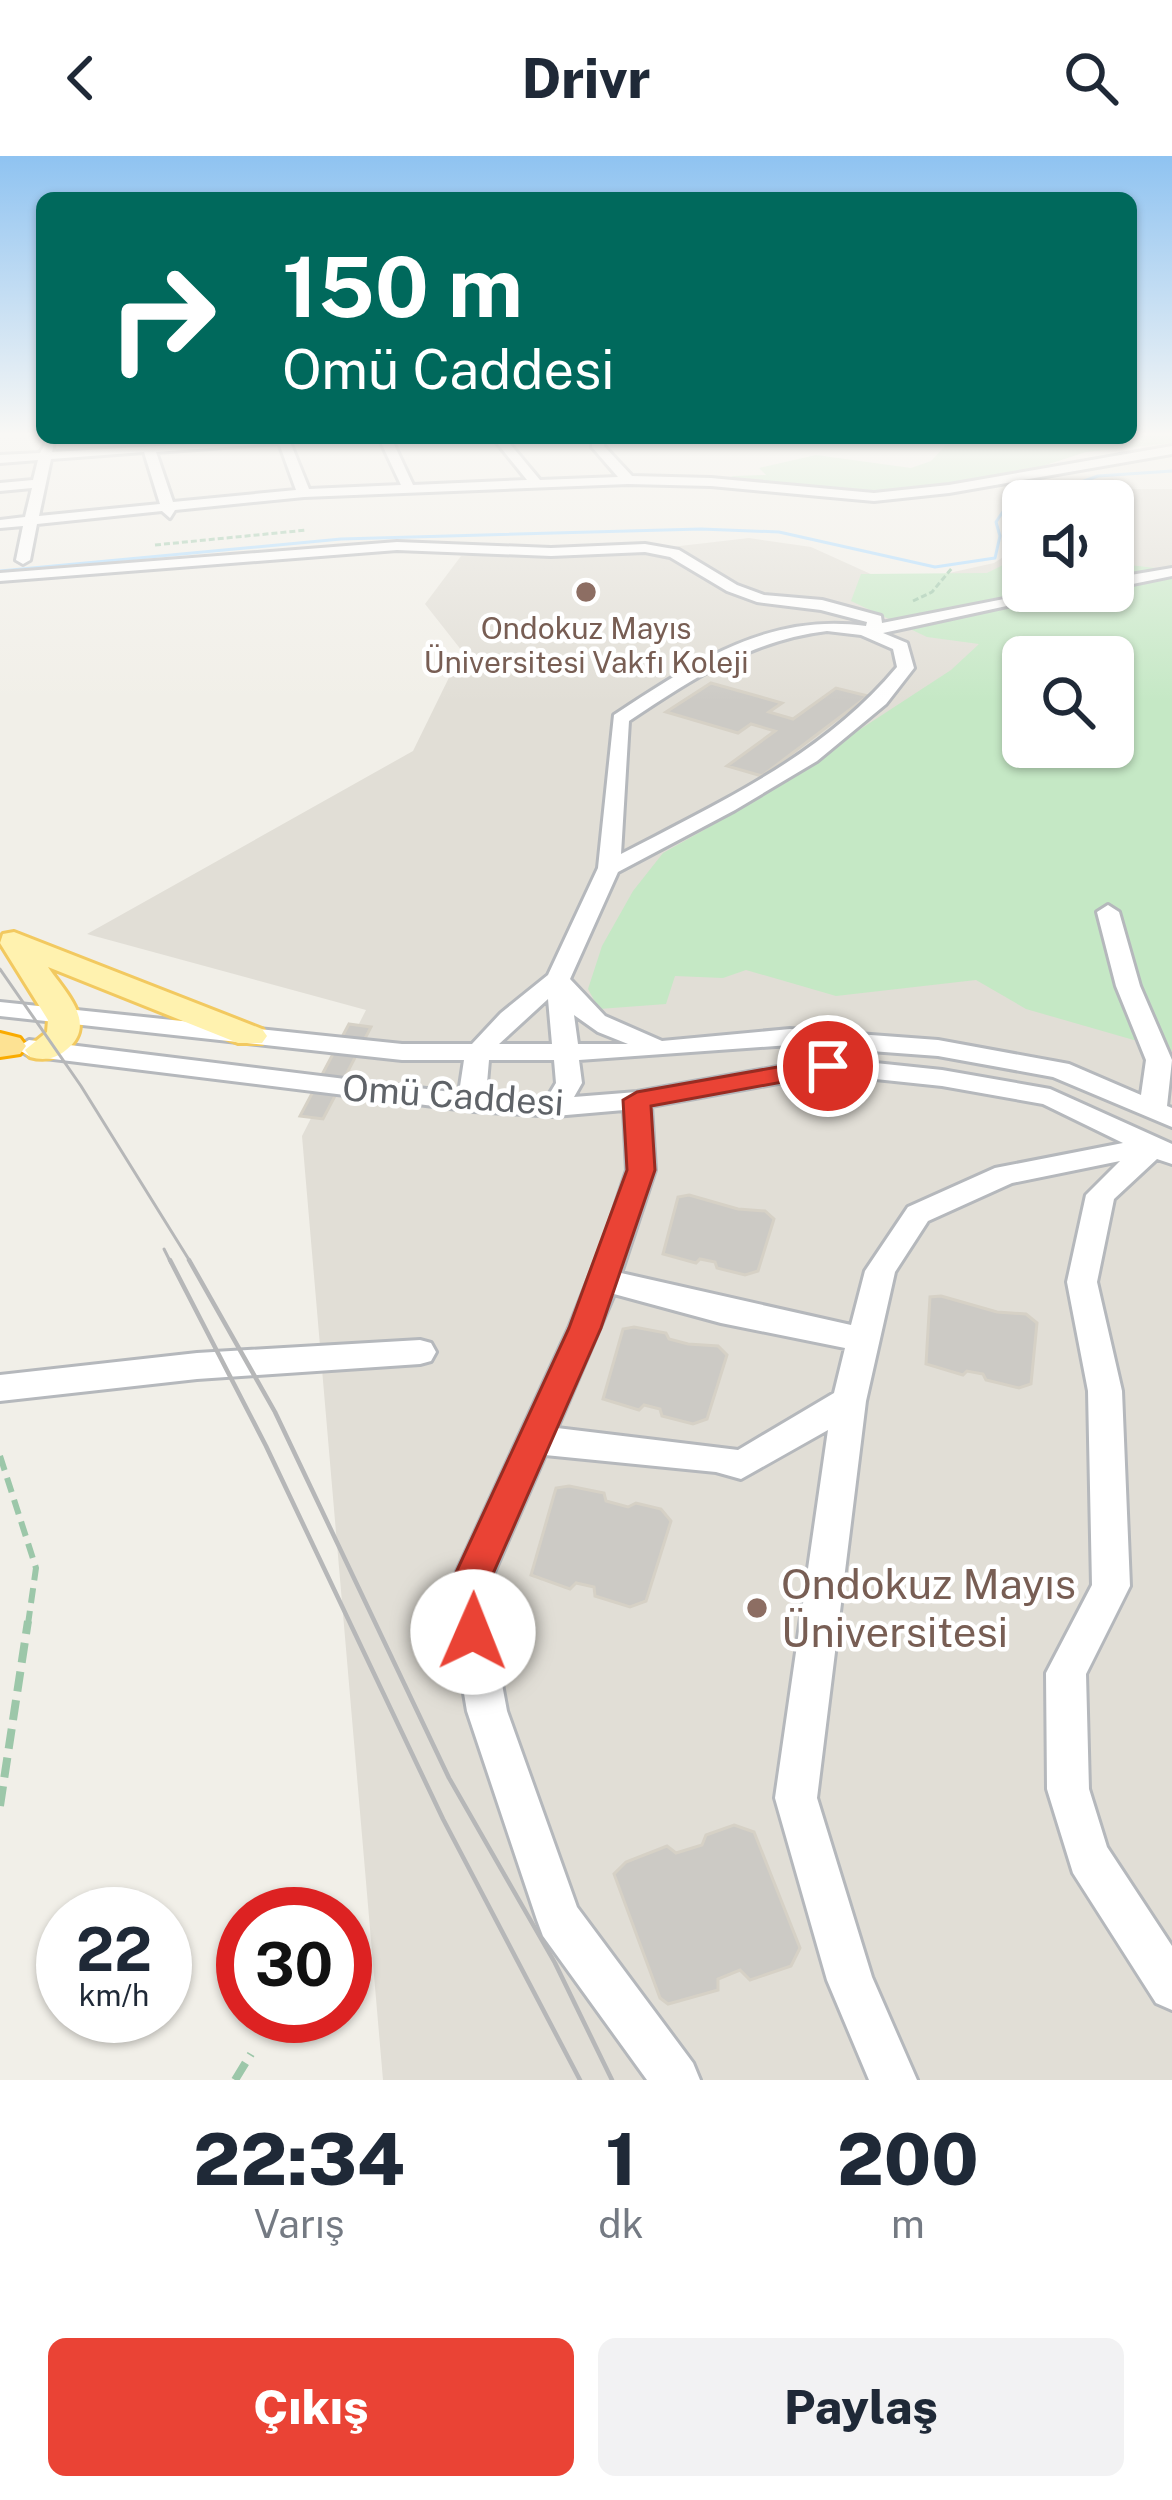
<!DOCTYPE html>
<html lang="tr">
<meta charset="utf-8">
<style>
:root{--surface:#fff;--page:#f2f2f3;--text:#1f2937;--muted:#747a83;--accent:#ea4335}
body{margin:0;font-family:"Public Sans",sans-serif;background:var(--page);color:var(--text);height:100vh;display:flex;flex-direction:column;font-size:45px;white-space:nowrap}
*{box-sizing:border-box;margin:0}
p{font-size:39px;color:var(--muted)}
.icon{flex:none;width:66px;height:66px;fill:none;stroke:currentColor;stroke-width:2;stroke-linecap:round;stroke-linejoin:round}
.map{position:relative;height:1924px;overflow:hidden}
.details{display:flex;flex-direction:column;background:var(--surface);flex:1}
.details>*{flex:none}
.top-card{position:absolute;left:36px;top:36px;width:1101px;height:252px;border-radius:18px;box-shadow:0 3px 9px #0004;background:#00695c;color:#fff;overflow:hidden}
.buttons{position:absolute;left:1002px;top:324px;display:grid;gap:24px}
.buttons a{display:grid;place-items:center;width:132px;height:132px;border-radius:18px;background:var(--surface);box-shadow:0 3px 9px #0004;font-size:60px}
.speed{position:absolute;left:36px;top:1731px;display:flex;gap:24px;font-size:60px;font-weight:700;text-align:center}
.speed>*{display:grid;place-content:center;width:156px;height:156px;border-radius:50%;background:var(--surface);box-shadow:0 3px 9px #0004;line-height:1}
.speed small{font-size:30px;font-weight:400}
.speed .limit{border:18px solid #d22;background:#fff;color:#111}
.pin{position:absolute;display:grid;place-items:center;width:102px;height:102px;color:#fff;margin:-51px;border:6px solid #fff;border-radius:50%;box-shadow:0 3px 12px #0007}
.me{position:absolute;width:132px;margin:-66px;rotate:1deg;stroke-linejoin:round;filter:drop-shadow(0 0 9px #0008)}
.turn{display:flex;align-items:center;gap:42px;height:252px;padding:0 48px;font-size:54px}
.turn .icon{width:156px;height:156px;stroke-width:2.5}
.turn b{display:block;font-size:84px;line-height:102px}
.eta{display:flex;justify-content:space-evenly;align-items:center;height:204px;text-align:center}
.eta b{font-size:72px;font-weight:800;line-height:84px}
.primary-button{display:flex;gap:24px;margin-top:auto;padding:24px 48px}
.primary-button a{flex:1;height:138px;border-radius:18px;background:var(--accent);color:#fff;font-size:48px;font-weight:800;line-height:138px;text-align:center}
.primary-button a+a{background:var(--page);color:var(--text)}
header{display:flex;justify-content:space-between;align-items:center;height:156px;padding:0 48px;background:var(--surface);font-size:54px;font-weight:800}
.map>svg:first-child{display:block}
.education{fill:#e1ded6;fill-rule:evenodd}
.green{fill:#c5e8c5;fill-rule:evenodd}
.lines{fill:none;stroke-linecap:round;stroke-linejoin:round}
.stream{stroke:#aadaff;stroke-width:3}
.building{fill:#cccac5;stroke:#d6d1c6;stroke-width:3}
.minor-casing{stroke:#b5b8bc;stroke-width:6}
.major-casing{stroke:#f2c960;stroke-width:6}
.highway-casing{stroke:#f9ab00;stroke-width:6}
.path-far2{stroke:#9cc7a9;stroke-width:3;stroke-dasharray:6 3;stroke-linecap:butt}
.path-far1{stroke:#9cc7a9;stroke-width:6;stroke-dasharray:15 8;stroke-linecap:butt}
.path{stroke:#9cc7a9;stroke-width:8;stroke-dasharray:20 9;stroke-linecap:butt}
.minor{fill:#fff;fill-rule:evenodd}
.major{fill:#fff2af;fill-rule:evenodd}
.highway{fill:#fde293;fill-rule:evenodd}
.tram-far1{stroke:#b6b7b8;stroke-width:3}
.tram{stroke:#b6b7b8;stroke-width:4.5}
.route{fill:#ea4335;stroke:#982c22;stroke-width:3}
.education-dot{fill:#8d6e63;stroke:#fff;stroke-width:4.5}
.labels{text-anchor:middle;stroke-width:9;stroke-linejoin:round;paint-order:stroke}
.far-education-label{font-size:30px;fill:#785e54;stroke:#fff}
.street-label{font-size:36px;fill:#5f6368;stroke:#fff}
.near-education-label{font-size:42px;fill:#785e54;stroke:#fff;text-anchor:start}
</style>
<header><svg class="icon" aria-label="back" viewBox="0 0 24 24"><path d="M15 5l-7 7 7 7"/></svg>Drivr<svg class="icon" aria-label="search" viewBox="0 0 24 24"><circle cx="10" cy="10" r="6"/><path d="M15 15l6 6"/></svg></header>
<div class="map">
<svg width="1172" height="1924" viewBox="0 0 1172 1924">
<rect width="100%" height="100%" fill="#f1efe8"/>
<path class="education" d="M 1106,333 L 1172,333 L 1172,1924 L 383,1924 L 302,980 L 366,854 L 87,778 L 413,595 L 462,495 L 425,448 L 461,400 L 654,393 L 749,382 L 811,391 L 895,429 L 994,407 L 1023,388 L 1023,435 L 1113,435 L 1113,345 L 1088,345 ZM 1023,501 L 1113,501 L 1113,591 L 1023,591 Z"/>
<g class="green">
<polygon points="1131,277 1172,277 1172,287 1086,296 975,332 879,341 843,342 720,327 733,320 766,319 759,312 816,299 911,312 931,305 945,290 974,282 1131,282"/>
<path d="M 1023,399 L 1023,435 L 1113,435 L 1113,407 L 1172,414 L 1172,895 L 1026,853 L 976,824 L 836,840 L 746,814 L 723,822 L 675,820 L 666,848 L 599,853 L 588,833 L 602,790 L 633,735 L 663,697 L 718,666 L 951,514 L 979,488 L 927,481 L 851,445 L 861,418 L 987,417 ZM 1023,501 L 1113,501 L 1113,591 L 1023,591 Z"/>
</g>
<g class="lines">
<g class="stream">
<polyline points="1028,345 1098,320 1172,315"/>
<polyline points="0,415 341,383 701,373 779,376 935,411 995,402 1000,380 996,366 1004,354 1023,347"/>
</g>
</g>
<g class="building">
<polygon points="711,527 782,547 769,556 793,563 836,532 868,540 762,620 727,610 775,575 751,568 738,577 666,556"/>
<polygon points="349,868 371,871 323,963 300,960"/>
<polygon points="689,1039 738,1053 765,1055 774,1063 758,1115 745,1119 717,1112 715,1106 700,1103 696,1107 663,1098 678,1041"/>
<polygon points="941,1140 997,1156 1026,1158 1037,1167 1031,1228 1019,1232 986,1224 983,1218 967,1215 963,1219 926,1208 930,1141"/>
<polygon points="634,1171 666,1177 669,1183 688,1188 718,1190 727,1199 707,1263 693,1268 662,1260 660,1253 644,1249 639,1254 603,1243 623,1173"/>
<polygon points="569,1330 604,1337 606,1345 628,1351 636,1347 661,1353 671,1365 646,1445 630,1451 595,1440 594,1431 576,1427 570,1433 531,1419 556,1332"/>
<polygon points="734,1669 754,1676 800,1792 791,1810 750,1824 740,1814 718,1823 718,1834 668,1848 660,1842 614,1718 626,1706 667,1690 676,1697 702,1689 706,1679"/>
</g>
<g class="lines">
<defs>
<g id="minor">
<path d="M 48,282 L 54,286 L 52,296 L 301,282 L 290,286 L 309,333 L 401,329 L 379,282 L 391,282 L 413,329 L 527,324 L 493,282 L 505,282 L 540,324 L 618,321 L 592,291 L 592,282 L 604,282 L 604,290 L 632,320 L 711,322 L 874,337 L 949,329 L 1172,290 L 1172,298 L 949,337 L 874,345 L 711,330 L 628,328 L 304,341 L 175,354 L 170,362 L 162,355 L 37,368 L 30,404 L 23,408 L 16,404 L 23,370 L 0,372 L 0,364 L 25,361 L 32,332 L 0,335 L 0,327 L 33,324 L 38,304 L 0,307 L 0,299 L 40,297 ZM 279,287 L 296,334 L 173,346 L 156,296 ZM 144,296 L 160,348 L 39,360 L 51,303 Z"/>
<path d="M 397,386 L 551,392 L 645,388 L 679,394 L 737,429 L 764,439 L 822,444 L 881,460 L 882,467 L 1045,435 L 1076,435 L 883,477 L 907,487 L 914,512 L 886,548 L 817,605 L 735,654 L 618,716 L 570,823 L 605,860 L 662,885 L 790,873 L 938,884 L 1069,908 L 1141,939 L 1146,904 L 1116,830 L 1097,756 L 1108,749 L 1119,756 L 1140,830 L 1172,904 L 1167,950 L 1172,952 L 1172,971 L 1053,921 L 938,900 L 790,889 L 579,904 L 582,927 L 574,941 L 637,936 L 828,902 L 942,914 L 1050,933 L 1172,988 L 1172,1008 L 1157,1003 L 1114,1043 L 1097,1126 L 1122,1235 L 1130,1430 L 1086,1518 L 1089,1633 L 1107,1691 L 1172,1790 L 1172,1854 L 1156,1847 L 1073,1717 L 1047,1633 L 1046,1517 L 1092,1429 L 1088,1235 L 1067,1126 L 1086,1039 L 1120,1005 L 1012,1027 L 928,1065 L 895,1116 L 866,1245 L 817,1642 L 872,1821 L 917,1924 L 869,1924 L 827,1824 L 775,1642 L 828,1274 L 741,1323 L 716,1316 L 545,1299 L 485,1437 L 507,1555 L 577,1751 L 693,1907 L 700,1924 L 647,1924 L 543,1780 L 537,1764 L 467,1555 L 447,1437 L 569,1172 L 604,1084 L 627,1014 L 624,954 L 555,960 L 474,955 L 29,900 L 16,892 L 29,884 L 459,937 L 464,904 L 402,904 L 0,860 L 0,846 L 402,888 L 472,888 L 501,857 L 548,819 L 598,712 L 614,559 C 692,508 768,456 866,470 L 867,466 L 821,454 L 757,446 L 727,435 L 670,401 L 645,396 L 551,400 L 397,394 L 0,425 L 0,417 ZM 827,475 L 861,479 L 893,493 L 897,511 C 824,599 720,646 621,698 L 629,565 C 692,523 751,484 827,475 ZM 548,843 L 552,888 L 499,888 ZM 574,859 L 598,876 L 628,888 L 578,888 ZM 489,904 L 554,904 L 556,927 L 547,942 L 486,939 ZM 828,918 L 942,930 L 1043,948 L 1123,987 L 995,1012 L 908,1051 L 865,1115 L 851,1169 L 621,1117 L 655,1014 L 651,950 ZM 614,1138 L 721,1167 L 845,1192 L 834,1237 L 738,1294 L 557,1272 Z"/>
<polygon points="1172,412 1172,420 1113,432 1113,422"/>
<polygon points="420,1184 431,1187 436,1196 431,1205 420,1208 197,1223 0,1245 0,1219 197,1197"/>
</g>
<path id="major" d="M 14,776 L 262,873 L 267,880 L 262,887 L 238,887 L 48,811 C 65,836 99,868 66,894 C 55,903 44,905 30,901 L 25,894 L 47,876 L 48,864 L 0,787 L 3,778 Z"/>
<polygon id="highway" points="0,877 20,882 26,890 20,898 0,901"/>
</defs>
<use href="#minor" class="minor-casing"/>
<use href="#major" class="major-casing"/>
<use href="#highway" class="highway-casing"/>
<g class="path-far2">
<polyline points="155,389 307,374"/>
<polyline points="913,445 932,436 952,412"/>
</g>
<polyline class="path-far1" points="0,1300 36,1412 28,1468"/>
<g class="path">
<polyline points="0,1650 28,1465"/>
<polyline points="235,1924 251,1898"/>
</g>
<use href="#minor" class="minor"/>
<use href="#major" class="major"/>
<use href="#highway" class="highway"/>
<g class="tram-far1">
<polyline points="0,813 81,930 191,1107"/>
<polyline points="164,1093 171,1107"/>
</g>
<g class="tram">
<polyline points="170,1104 266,1290 443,1663 580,1924"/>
<polyline points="189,1104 275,1256 449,1622 555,1807 612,1924"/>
</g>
</g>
<linearGradient id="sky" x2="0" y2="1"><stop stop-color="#8fc3f1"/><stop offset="0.51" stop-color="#f9f8f5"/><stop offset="1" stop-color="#f9f8f5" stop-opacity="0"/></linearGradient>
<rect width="1172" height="546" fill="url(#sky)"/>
<polygon class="route" points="828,902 837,904 841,910 837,916 651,950 655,1014 601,1172 485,1436 492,1476 487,1489 473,1494 459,1489 447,1436 569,1172 627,1014 623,944 637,936"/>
<g class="education-dot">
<circle cx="586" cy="436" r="12"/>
<circle cx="757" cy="1452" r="12"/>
</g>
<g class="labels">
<g class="far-education-label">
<text x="586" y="483">Ondokuz Mayıs<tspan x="586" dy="34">Üniversitesi Vakfı Koleji</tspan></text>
</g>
<g class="street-label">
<text transform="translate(453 939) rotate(4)" y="13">Omü Caddesi</text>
</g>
<g class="near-education-label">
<text x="781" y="1443">Ondokuz Mayıs<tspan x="781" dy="48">Üniversitesi</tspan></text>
</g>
</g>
</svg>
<div class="buttons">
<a><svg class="icon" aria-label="sound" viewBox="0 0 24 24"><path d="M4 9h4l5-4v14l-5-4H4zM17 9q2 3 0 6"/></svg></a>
<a><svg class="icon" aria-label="search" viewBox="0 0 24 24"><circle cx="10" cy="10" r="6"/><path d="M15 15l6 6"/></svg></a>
</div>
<div class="speed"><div>22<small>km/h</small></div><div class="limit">30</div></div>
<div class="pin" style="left:828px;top:910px;background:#d93025"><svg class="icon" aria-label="arrive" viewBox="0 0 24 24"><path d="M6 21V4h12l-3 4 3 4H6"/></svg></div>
<svg class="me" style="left:473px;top:1476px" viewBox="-20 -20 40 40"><circle r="19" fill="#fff"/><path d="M0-13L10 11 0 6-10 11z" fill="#ea4335"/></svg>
<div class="top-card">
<div class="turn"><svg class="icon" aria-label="right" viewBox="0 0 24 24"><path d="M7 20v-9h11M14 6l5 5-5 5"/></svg><div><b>150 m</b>Omü Caddesi</div></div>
</div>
</div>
<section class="details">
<div class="eta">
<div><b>22:34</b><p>Varış</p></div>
<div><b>1</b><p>dk</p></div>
<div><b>200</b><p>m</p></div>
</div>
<div class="primary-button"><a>Çıkış</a><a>Paylaş</a></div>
</section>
